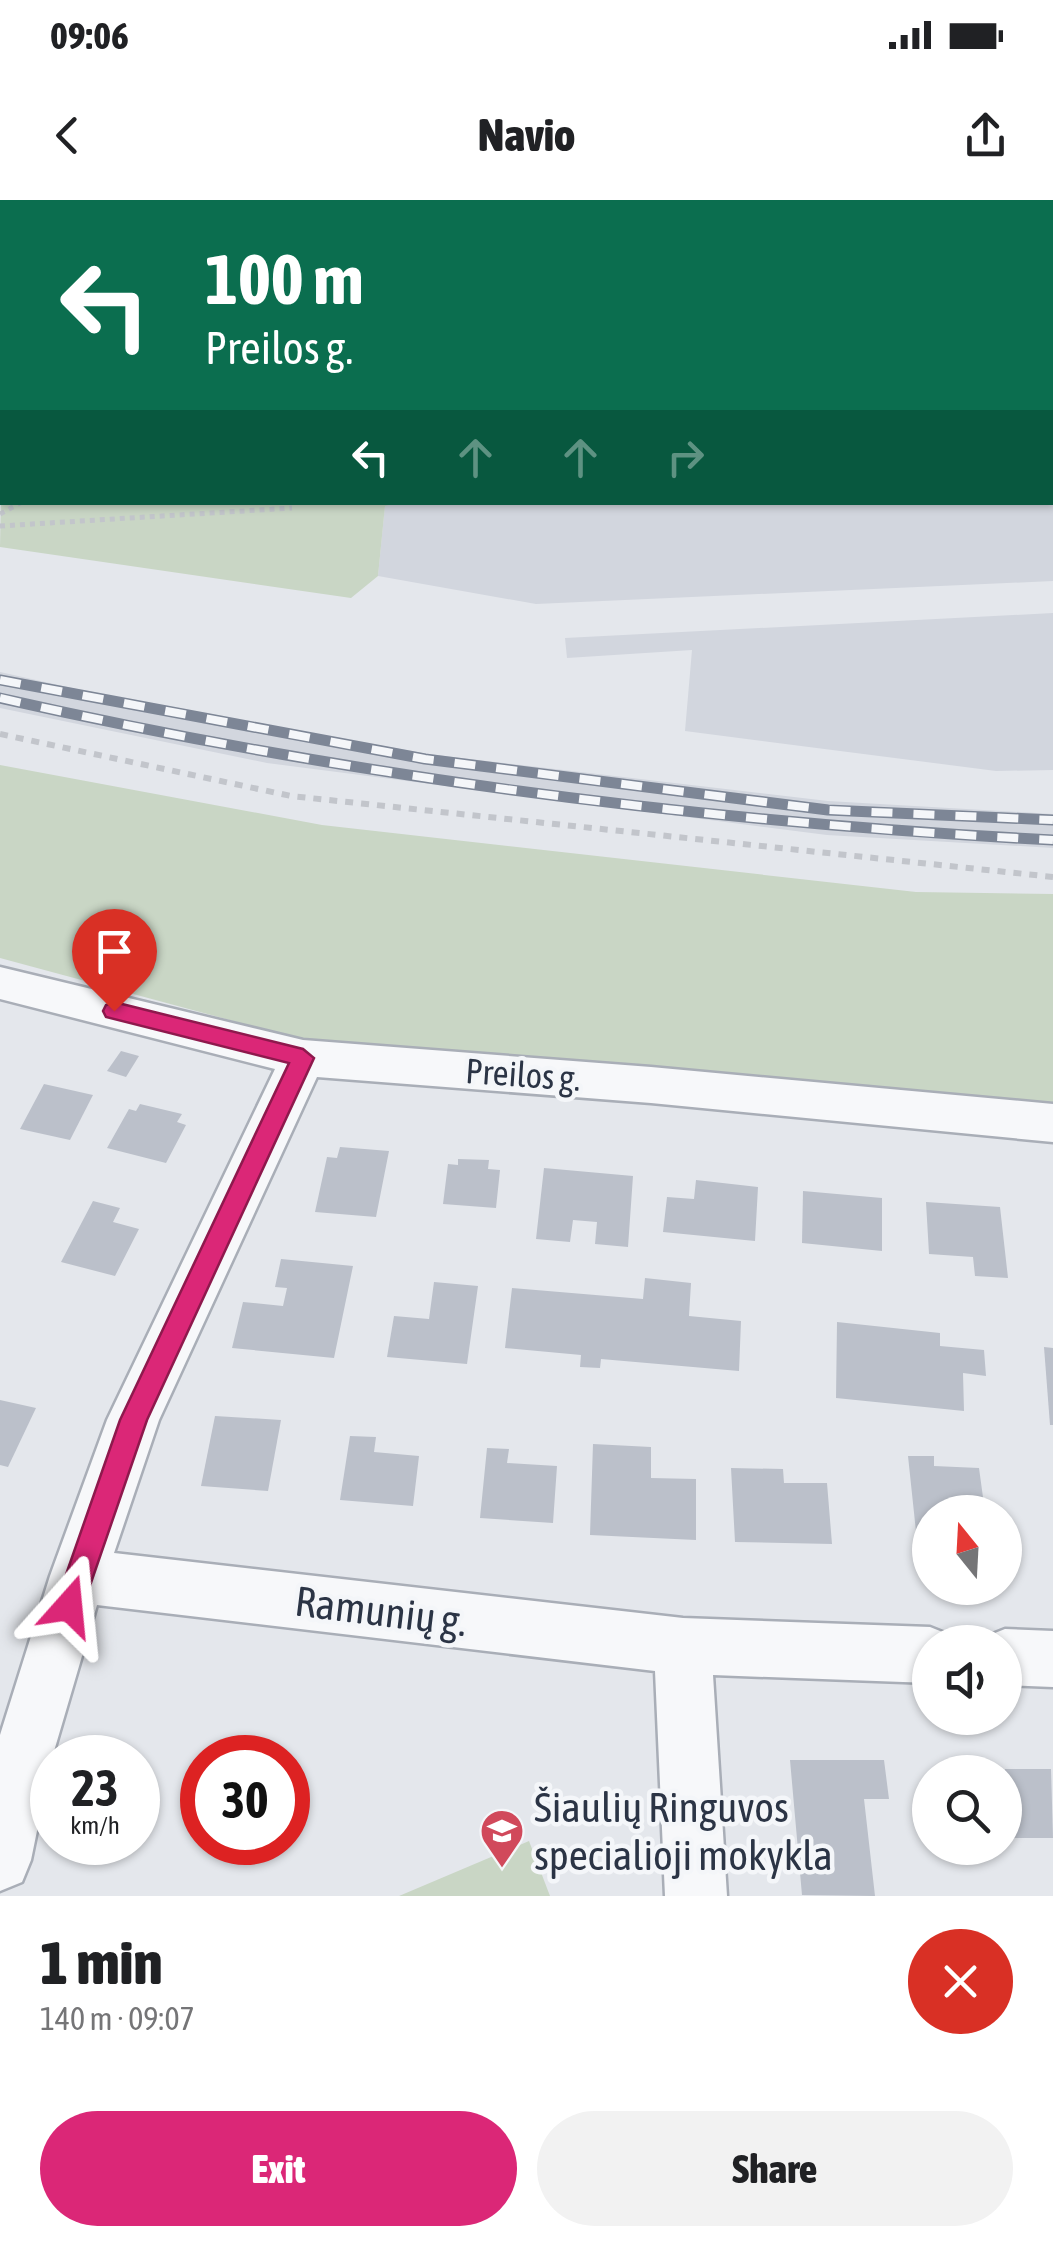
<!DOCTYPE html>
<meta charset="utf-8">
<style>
:root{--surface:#fff;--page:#f2f2f2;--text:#202124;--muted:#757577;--accent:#db2777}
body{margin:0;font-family:"Asap Condensed",sans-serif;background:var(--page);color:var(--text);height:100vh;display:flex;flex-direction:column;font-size:38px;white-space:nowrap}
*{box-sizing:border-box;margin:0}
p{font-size:32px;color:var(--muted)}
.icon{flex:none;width:55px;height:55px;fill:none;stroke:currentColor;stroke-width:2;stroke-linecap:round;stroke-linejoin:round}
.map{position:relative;height:1696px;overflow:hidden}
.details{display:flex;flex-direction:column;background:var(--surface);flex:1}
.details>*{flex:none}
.top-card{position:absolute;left:0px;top:0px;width:1055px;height:305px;box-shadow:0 2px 8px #0004;background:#0b6e4f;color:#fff;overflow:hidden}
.needle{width:65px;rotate:342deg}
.buttons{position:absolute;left:912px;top:1295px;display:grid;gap:20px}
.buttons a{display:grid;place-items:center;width:110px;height:110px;border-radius:50%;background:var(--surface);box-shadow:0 2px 8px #0004;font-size:50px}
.speed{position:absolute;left:30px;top:1535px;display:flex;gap:20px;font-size:50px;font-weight:700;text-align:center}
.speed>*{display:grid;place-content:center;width:130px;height:130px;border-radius:50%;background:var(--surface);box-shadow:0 2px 8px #0004;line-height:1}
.speed small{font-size:25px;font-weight:400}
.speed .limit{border:15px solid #d22;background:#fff;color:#111}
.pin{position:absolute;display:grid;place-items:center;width:85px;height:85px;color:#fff;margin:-102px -42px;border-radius:50% 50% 50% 0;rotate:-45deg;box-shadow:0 0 10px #0007}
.pin .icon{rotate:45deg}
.me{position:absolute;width:110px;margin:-55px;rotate:18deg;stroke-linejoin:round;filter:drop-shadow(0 0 8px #0008)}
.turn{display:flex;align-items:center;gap:35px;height:210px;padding:0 40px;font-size:45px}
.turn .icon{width:130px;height:130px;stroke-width:2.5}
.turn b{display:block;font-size:70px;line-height:85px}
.lanes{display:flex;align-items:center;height:95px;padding:0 40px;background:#0003;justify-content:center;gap:50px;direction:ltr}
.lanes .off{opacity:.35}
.round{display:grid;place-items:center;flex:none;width:105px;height:105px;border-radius:52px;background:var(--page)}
.headline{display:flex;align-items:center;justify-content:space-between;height:170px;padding:0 40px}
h1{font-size:60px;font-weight:800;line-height:75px}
.action{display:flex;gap:20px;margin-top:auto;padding:20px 40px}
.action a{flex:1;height:115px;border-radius:60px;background:var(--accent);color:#fff;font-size:40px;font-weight:800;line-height:115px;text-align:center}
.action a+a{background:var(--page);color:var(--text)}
.status{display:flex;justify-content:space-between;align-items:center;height:70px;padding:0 50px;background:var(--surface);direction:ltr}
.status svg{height:28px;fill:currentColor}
header{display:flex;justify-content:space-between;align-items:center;height:130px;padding:0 40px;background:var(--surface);font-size:45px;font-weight:800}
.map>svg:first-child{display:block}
.built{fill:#d2d6de}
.green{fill:#c9d6c5}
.building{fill:#bbc0ca}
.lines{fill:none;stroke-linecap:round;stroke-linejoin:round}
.street-casing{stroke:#a9aeb7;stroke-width:5}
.primary-casing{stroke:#a3abb8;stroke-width:5}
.path-far1{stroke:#c2c5cb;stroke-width:5;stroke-dasharray:5 5;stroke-linecap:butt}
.path{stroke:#c2c5cb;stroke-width:6;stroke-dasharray:8 8;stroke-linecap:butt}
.street{fill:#f7f8fa;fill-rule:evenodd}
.primary{fill:#fff;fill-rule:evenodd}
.rail-casing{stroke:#7d8696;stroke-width:11}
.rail{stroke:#f4f6f9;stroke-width:8;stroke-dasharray:21;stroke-linecap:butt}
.route{fill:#db2777;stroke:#8e194d;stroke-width:2.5}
.labels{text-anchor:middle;stroke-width:9;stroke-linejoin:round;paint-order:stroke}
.street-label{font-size:35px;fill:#2b3445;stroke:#f4f6f9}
.near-street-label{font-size:42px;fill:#2b3445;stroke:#f4f6f9}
.near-poi-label{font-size:42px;fill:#2b3445;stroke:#f4f6f9;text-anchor:start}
</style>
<div class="status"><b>09:06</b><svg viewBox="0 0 49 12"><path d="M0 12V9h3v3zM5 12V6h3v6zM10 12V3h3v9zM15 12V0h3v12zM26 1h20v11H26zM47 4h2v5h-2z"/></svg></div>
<header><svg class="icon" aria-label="back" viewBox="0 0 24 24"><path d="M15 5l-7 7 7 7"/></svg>Navio<svg class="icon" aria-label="share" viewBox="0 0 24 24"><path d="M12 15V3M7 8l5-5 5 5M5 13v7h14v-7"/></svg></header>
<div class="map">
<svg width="1053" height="1696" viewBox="0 0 1053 1696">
<rect width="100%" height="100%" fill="#e4e7ec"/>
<g class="built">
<polygon points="1053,64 1053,381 536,404 378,376 385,305 396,303 1052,302"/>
<polygon points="1053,413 1053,570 996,571 685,531 692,450 567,458 565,438"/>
<polygon points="0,472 144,504 428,554 828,601 1053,614 1053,648 827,635 267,563 0,508"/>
</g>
<g class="green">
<polygon points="0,0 398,0 2,2 0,162"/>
<polygon points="596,0 1053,0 1053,64 1052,2 589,2"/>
<polygon points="2,245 2,302 396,303 385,306 378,376 351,398 0,347"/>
<polygon points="0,565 322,625 916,692 1053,694 1053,912 311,842 0,758"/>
<polygon points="529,1641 550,1696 399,1696"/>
</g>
<g class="building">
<polygon points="121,851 139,856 126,877 107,871"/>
<polygon points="44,884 93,895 70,940 20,929"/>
<polygon points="140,904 182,914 177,922 186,925 166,963 107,948 129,909 136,911"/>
<polygon points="340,947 389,951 376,1017 315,1012 327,957 337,958"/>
<polygon points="458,959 489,960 488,969 500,970 496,1008 443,1004 448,964 458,965"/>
<polygon points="544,968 633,976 628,1047 595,1044 597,1022 573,1020 570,1042 536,1039"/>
<polygon points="696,980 758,987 755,1041 663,1032 667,997 694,999"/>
<polygon points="803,991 882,998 882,1051 802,1043"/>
<polygon points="93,1001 120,1008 113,1022 139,1029 115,1076 61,1062"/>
<polygon points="926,1002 1000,1007 1008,1078 975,1076 973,1057 929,1054"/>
<polygon points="281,1059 353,1066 334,1158 232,1148 243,1102 283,1106 287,1088 275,1087"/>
<polygon points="645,1078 691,1083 689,1116 741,1121 739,1171 601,1159 600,1168 580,1167 581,1155 505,1148 512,1088 643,1099"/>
<polygon points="434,1082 478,1086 467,1164 387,1157 394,1116 429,1119"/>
<polygon points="837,1122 940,1133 940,1146 984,1150 986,1176 963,1173 964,1211 836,1198"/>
<polygon points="1044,1147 1053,1148 1053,1225 1050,1225"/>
<polygon points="0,1200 36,1208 8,1267 0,1265"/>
<polygon points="215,1216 281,1220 268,1291 201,1286"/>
<polygon points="350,1236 376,1237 374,1252 419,1256 413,1306 340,1300"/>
<polygon points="593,1244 651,1247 651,1278 696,1279 696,1340 590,1335"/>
<polygon points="487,1248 509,1249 507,1263 557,1266 553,1323 480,1318"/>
<polygon points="908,1256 934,1256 934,1266 979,1268 985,1312 930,1312 930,1341 917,1341"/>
<polygon points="731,1268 783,1269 784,1283 827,1283 832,1344 735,1342"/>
<polygon points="790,1560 884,1560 889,1599 864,1599 875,1696 802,1695"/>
<polygon points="1005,1569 1051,1569 1053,1638 1005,1638"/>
</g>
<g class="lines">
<defs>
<g id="street">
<polygon points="0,767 303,840 651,867 1053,904 1053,942 651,903 317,877 159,1220 114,1353 683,1418 930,1427 950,1435 953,1442 930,1442 930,1483 713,1475 727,1696 665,1696 655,1471 97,1405 52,1558 31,1660 22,1682 0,1691 0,1535 50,1376 107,1220 275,869 0,799"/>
<polygon points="1005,1429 1053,1431 1053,1487 1005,1485 1005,1442 982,1442 985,1437"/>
</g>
<polygon id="primary" points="2,212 2,237 0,238 0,213"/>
</defs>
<use href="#street" class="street-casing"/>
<use href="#primary" class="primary-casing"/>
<g class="path-far1">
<polyline points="413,2 420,0"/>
<polyline points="0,314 22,302"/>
<polyline points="0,326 292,308"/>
</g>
<polyline class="path" points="0,534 291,596 1053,677"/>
<use href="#street" class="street"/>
<use href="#primary" class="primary"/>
<defs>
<g id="rail">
<polyline points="0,480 425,559 828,610 1053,620"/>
<path d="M 0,498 C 346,576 699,622 1053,640"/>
</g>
</defs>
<use href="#rail" class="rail-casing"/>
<use href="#rail" class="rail"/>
</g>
<polygon class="route" points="114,802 303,849 314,858 147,1220 83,1406 79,1416 69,1420 59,1416 55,1406 120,1220 289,863 106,817 103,811 106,805"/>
<defs>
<symbol id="school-pin" viewBox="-11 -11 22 30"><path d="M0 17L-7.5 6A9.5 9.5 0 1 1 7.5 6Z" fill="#d1495b" stroke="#f4f6f9"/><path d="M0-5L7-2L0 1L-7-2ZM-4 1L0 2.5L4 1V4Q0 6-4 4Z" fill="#fff"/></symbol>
</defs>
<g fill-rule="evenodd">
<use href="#school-pin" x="477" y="1606" width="50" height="68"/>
</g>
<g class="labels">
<g class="street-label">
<text transform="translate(523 875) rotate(4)" y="12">Preilos g.</text>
</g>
<g class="near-street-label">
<text transform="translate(381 1411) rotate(7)" y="15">Ramunių g.</text>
</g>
<g class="near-poi-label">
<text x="534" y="1622">Šiaulių Ringuvos<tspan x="534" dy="48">specialioji mokykla</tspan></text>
</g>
</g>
</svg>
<div class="buttons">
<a><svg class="needle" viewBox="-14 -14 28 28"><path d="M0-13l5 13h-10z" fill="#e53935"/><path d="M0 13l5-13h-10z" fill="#757577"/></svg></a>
<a><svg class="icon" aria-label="sound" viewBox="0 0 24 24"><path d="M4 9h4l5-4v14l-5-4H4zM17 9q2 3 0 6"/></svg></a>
<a><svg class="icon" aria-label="search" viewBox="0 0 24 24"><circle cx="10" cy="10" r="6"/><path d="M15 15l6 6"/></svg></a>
</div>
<div class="speed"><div>23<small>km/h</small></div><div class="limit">30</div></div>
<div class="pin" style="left:114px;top:811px;background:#d93025"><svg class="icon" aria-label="arrive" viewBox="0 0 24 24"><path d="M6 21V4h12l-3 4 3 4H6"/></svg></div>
<svg class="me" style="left:69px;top:1406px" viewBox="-20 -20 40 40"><path d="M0-17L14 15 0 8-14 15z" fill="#db2777" stroke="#fff" stroke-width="4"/></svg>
<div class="top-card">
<div class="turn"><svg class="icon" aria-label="left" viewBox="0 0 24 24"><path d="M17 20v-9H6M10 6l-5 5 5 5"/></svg><div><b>100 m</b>Preilos g.</div></div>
<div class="lanes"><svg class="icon" aria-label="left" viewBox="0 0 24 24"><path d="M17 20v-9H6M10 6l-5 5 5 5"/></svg><svg class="icon off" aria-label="ahead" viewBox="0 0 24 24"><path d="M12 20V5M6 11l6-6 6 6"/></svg><svg class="icon off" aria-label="ahead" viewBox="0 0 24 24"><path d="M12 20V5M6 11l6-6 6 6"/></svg><svg class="icon off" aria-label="right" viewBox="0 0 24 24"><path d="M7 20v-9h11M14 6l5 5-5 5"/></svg></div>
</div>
</div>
<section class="details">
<div class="headline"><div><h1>1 min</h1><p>140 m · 09:07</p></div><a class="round" style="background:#d93025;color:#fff"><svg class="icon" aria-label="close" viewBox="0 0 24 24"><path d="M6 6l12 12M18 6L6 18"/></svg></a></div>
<div class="action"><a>Exit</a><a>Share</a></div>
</section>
